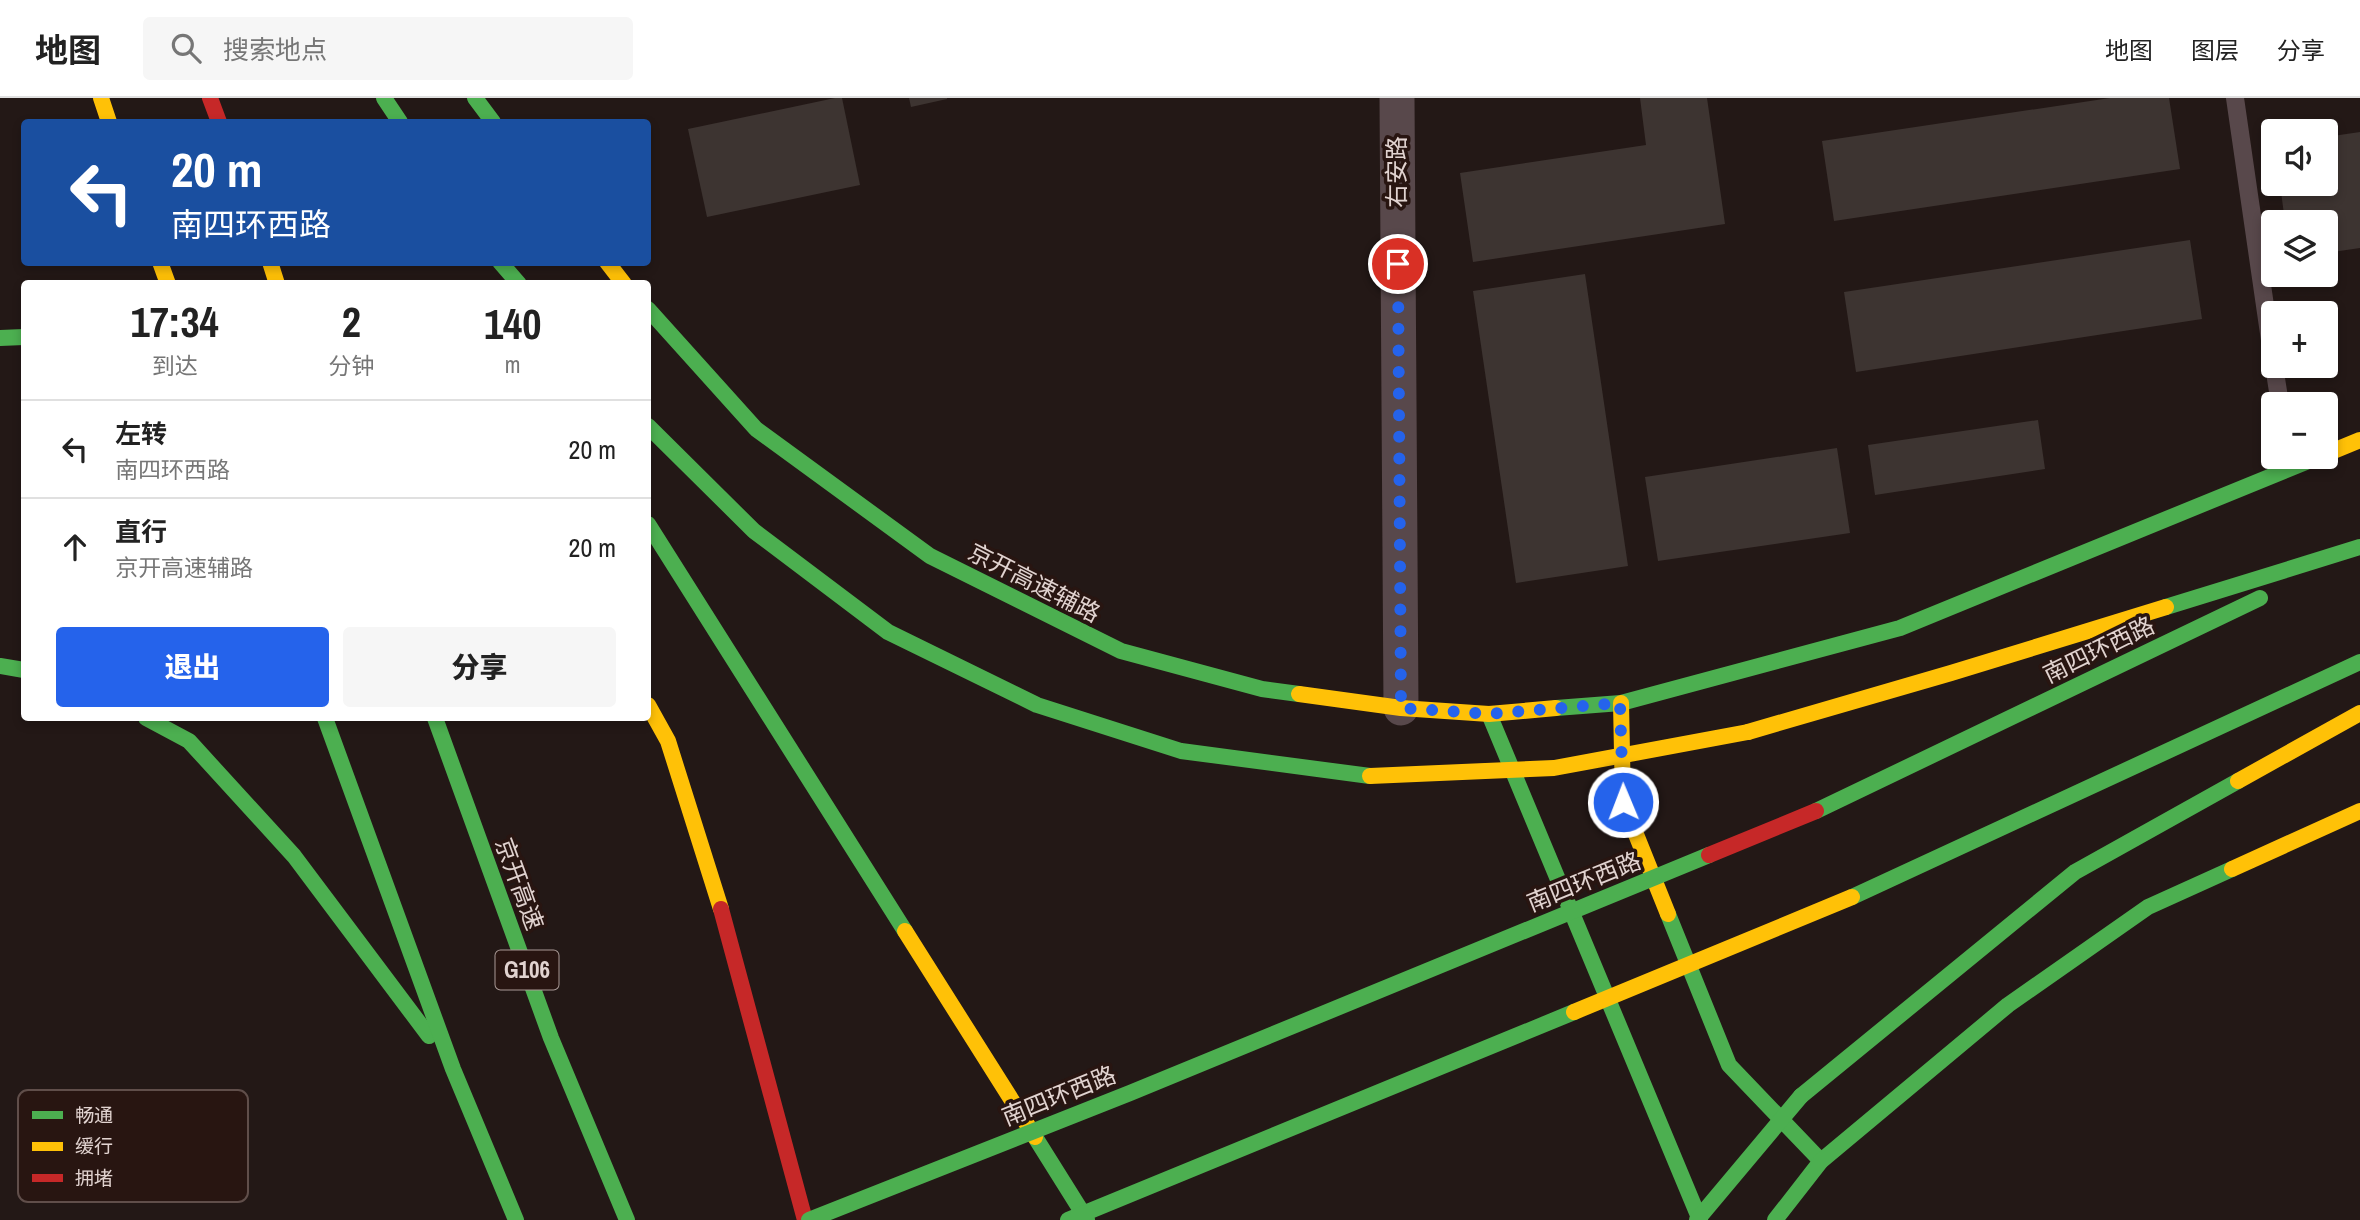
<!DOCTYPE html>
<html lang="zh">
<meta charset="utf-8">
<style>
:root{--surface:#fff;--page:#f6f6f6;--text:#222;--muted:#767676;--line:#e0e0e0;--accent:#2563eb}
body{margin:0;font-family:"Archivo Narrow","Noto Sans SC",sans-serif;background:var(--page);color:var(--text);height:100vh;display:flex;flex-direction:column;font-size:26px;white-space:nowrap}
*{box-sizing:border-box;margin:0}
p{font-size:23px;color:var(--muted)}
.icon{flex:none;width:38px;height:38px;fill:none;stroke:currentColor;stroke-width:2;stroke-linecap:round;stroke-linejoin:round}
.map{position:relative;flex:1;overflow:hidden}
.panel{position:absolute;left:21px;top:182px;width:630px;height:441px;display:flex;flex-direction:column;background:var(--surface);border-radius:7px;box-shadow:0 4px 10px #0003}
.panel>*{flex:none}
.hud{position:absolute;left:21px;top:21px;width:630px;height:147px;border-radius:7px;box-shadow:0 4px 10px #0003;background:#1a4fa0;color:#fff;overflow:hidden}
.controls{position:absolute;left:2261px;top:21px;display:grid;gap:14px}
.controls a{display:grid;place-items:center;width:77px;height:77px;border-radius:7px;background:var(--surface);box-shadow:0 4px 10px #0003;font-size:35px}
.pin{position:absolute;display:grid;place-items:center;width:60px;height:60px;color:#fff;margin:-30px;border:4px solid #fff;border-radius:50%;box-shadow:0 2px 7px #0007}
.me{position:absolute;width:77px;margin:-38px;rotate:359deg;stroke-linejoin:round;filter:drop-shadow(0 0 5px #0008)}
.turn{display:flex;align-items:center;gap:24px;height:147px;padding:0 35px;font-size:32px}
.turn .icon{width:91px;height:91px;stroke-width:2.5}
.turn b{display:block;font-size:49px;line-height:60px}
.eta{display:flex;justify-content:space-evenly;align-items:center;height:119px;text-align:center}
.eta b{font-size:42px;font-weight:800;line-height:49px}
.primary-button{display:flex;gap:14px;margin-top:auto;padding:14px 35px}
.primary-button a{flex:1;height:80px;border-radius:7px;background:var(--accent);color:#fff;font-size:28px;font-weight:800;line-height:80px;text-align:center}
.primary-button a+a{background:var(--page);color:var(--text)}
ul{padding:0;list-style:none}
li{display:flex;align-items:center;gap:21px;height:98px;padding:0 35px;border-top:2px solid var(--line)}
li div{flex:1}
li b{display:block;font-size:26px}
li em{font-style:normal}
header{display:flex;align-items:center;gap:42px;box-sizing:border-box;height:98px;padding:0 35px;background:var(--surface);border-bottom:2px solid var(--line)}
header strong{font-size:33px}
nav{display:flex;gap:38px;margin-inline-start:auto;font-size:24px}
.search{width:490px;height:63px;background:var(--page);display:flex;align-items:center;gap:18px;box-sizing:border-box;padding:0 24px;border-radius:7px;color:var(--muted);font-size:26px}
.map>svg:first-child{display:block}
.building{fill:#3d3431}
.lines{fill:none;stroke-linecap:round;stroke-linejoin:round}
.lane{stroke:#58484b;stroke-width:18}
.street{stroke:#58484b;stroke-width:35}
.fast{stroke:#4caf50;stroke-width:16}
.slow{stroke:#ffc107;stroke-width:16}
.jam{stroke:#c62828;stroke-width:16}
.fast-bridge{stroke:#4caf50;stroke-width:16}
.slow-bridge{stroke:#ffc107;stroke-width:16}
.jam-bridge{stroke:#c62828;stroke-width:16}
.route{stroke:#2563eb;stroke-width:12;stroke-dasharray:0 21.6}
.labels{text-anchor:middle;stroke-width:7;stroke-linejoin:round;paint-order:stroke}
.shield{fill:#281511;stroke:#aa9a97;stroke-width:2}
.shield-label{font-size:23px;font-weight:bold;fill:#e1d3d0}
.street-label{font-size:24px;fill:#e1d3d0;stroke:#281511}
.key{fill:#281511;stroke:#604e4a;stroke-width:2}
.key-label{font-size:19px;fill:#e1d3d0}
</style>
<header>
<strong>地图</strong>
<div class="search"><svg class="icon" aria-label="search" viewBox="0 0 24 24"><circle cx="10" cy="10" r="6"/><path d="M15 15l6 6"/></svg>搜索地点</div>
<nav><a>地图</a><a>图层</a><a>分享</a></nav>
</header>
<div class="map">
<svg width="2360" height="1122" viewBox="0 0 2360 1122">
<rect width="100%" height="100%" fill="#231816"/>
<g class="building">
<polygon points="835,0 842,0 860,87 707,119 688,31"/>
<polygon points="909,0 947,0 947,1 911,9"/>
<polygon points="1640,0 1707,0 1725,126 1473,164 1460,75 1646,47"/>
<polygon points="2110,0 2169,0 2180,71 1834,123 1822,43"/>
<polygon points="2360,34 2360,150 2326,155 2326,124 2285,124 2280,86 2326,86 2326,39"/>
<polygon points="2190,142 2202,221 1856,274 1844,194"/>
<polygon points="1585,176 1628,468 1516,485 1473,193"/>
<polygon points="2038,322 2045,371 1875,397 1868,347"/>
<polygon points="1837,350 1850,435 1658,463 1645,379"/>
</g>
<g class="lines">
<g class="lane">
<polyline points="2235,0 2273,263"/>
<polyline points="2274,268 2280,306"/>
</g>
<polyline class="street" points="1397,0 1401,610"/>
<g class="fast">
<polyline points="384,0 400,24"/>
<polyline points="475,0 493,24"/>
<polyline points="500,164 519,186"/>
<polyline points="648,211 756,331 930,458 1121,553 1262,591 1299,596"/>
<polyline points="648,328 754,433 888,534 1037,607 1181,653 1370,678"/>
<polyline points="648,426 905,833"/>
<polyline points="2166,509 2360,449"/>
<polyline points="0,568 24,572"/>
<polyline points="1556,610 1621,605 1900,530 2318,359"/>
<polyline points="1489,616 1700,1122"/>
<polyline points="146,620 189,643 294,758 429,938"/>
<polyline points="325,620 453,971 516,1122"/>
<polyline points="435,620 551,940 627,1122"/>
<polyline points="1816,713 2260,500"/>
<polyline points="1852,799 2360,564"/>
<polyline points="1668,816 1729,967 1821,1063"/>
<polyline points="1801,998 2075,774 2238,683"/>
<polyline points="1035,1039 1087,1122"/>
<polyline points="1775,1122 1821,1063 2008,907 2148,809 2232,771"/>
</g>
<g class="slow">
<polyline points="101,0 109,24"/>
<polyline points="160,164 168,186"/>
<polyline points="270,164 277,186"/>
<polyline points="607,164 624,186"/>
<polyline points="2326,356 2360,342"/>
<polyline points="1299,596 1401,610 1489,616 1556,610"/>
<polyline points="1621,605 1623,704 1668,816"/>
<polyline points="648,607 668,643 721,811"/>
<polyline points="1748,634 1951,575 2166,509"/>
<polyline points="2238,683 2360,615"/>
<polyline points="2232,771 2360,713"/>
<polyline points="905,833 1035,1039"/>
</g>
<g class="jam">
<polyline points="210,0 219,24"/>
<polyline points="721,811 805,1122"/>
</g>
<g class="fast-bridge">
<polyline points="0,240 24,239"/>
<polyline points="809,1122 1130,995 1709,757"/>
<polyline points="1068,1122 1574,914"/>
<polyline points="1697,1122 1801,998"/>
</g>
<g class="slow-bridge">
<polyline points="1370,678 1554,670 1748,634"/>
<polyline points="1574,914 1852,799"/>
</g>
<polyline class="jam-bridge" points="1709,757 1816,713"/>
</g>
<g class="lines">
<polyline class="route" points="1398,166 1401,610 1489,616 1620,605 1623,704"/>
</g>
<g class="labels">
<rect class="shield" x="495.5" y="852.5" width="63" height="39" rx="5"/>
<g class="shield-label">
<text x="527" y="880">G106</text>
</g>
<g class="street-label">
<text transform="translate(1397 74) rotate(-90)" y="8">右安路</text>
<text transform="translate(1034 485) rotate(27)" y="8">京开高速辅路</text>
<text transform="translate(2099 552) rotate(-26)" y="8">南四环西路</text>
<text transform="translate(1584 784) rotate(-22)" y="8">南四环西路</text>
<text transform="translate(519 786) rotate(70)" y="8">京开高速</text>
<text transform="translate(1059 998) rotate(-22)" y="8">南四环西路</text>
</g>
</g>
<rect x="18" y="992" width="230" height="112" rx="10" class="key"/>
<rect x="32" y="1013" width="31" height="8" fill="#4caf50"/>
<rect x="32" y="1044" width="31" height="9" fill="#ffc107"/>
<rect x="32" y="1076" width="31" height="8" fill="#c62828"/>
<g class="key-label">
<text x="75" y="1024">畅通</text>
<text x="75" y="1055">缓行</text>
<text x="75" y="1087">拥堵</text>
</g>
</svg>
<div class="controls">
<a><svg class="icon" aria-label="sound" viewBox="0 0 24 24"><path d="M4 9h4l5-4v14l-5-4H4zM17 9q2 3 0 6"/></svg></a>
<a><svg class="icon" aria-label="layers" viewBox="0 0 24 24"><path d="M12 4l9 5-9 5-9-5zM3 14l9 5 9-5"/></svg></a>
<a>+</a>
<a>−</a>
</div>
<div class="pin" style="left:1398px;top:166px;background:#d93025"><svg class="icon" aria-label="arrive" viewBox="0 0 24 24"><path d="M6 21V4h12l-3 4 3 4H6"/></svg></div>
<svg class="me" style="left:1623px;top:704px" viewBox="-20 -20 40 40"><circle r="17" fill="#2563eb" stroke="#fff" stroke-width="3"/><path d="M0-11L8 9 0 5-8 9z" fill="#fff"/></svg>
<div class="hud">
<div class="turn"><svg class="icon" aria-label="left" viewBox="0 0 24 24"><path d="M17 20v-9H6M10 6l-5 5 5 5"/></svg><div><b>20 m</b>南四环西路</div></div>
</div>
<section class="panel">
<div class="eta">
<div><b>17:34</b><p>到达</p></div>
<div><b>2</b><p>分钟</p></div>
<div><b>140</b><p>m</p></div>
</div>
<ul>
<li><svg class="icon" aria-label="left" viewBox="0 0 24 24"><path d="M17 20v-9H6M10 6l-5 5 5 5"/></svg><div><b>左转</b><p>南四环西路</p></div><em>20 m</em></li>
<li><svg class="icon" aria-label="ahead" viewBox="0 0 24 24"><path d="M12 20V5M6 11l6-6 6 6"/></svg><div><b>直行</b><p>京开高速辅路</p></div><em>20 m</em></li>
</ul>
<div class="primary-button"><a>退出</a><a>分享</a></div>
</section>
</div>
